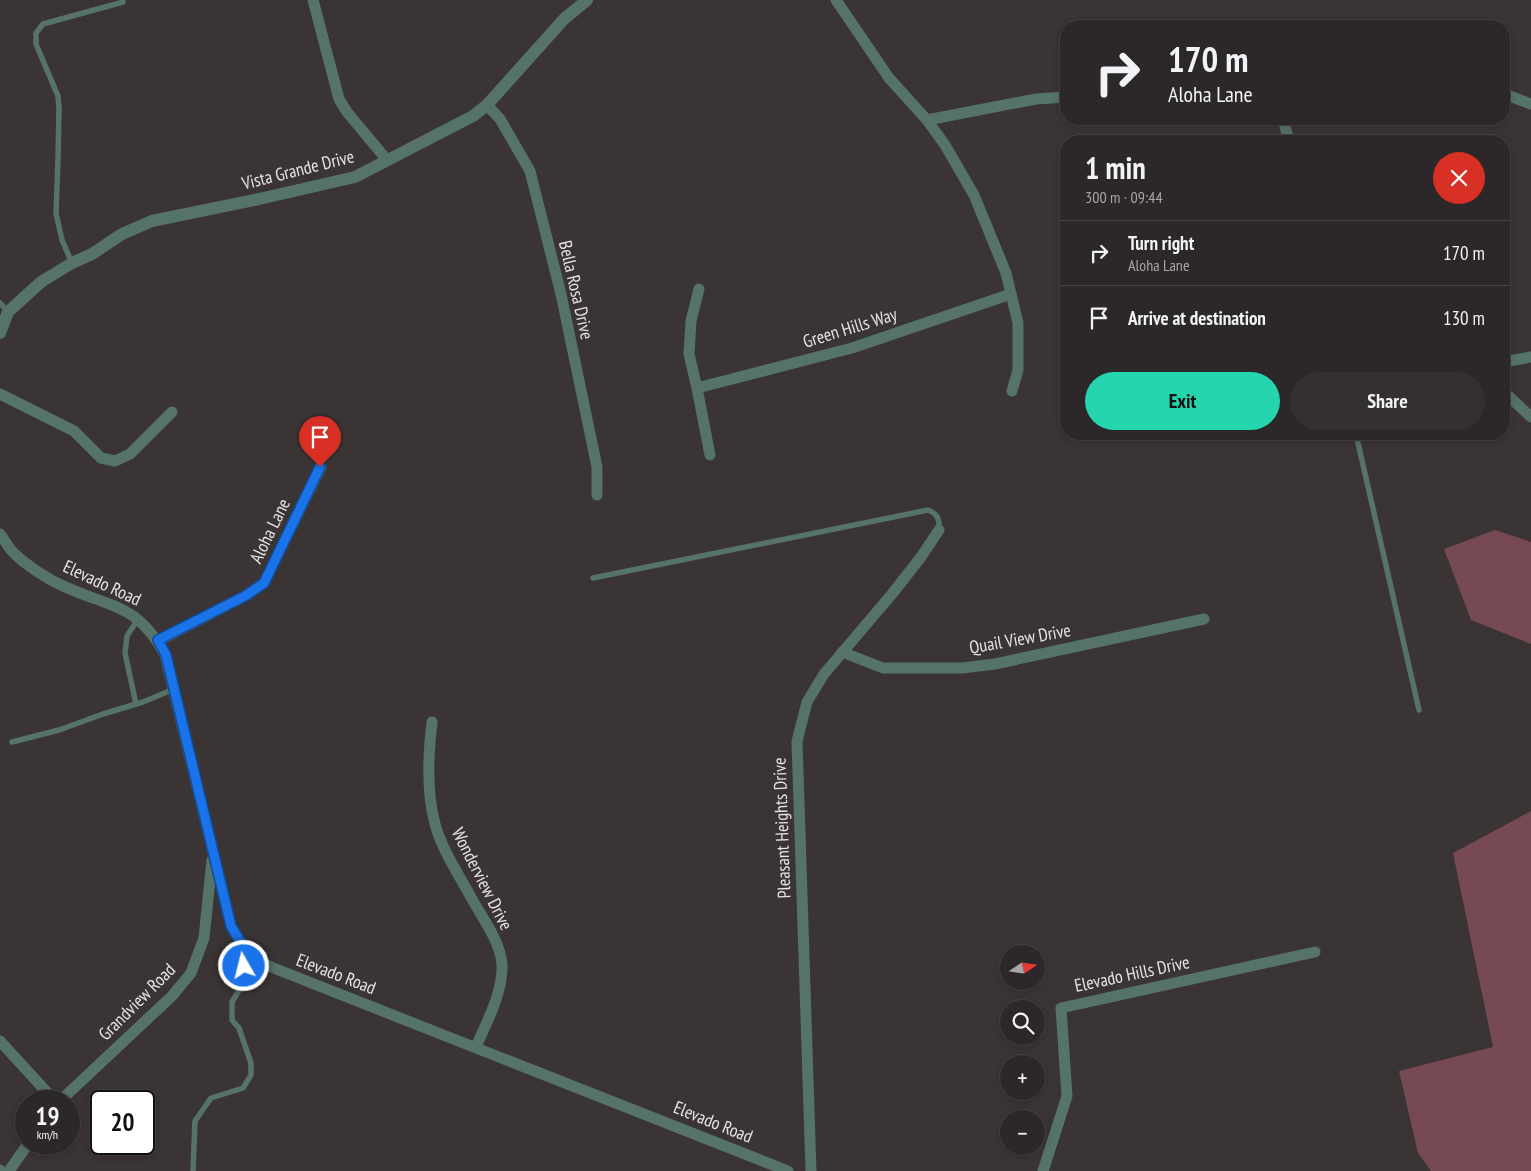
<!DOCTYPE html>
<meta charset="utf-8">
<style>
:root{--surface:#2c2728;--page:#342f30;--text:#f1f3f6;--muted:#a6a5a8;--line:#484445;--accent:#25d5ae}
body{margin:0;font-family:"PT Sans Narrow",sans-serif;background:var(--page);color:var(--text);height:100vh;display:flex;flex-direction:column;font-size:19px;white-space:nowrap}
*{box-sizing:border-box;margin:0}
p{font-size:16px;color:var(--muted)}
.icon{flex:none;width:28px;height:28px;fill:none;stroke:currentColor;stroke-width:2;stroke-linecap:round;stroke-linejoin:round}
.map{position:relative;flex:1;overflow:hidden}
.drawer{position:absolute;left:1060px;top:135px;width:450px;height:305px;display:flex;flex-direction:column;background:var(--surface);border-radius:20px;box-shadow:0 2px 8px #0003,0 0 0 1px var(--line)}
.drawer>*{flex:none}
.hud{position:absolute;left:1060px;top:20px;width:450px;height:105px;border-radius:20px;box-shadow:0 2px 8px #0003,0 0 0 1px var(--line);background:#2c2728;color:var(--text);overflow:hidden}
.needle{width:32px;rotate:77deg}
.fabs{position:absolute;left:1000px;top:945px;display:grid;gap:10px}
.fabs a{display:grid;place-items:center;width:45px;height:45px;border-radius:50%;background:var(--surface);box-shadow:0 2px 8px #0003,0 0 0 1px var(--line);font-size:25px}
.speed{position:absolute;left:15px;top:1090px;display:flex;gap:10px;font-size:25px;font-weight:700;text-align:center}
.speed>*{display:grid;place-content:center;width:65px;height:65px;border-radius:50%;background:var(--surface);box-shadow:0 2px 8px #0003,0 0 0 1px var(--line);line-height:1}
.speed small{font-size:12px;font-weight:400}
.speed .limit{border:2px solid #111;border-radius:8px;background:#fff;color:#111}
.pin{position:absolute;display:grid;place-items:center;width:42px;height:42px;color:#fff;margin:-51px -21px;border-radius:50% 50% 50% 0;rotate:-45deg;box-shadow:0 0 5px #0007}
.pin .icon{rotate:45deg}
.me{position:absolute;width:55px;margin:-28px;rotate:352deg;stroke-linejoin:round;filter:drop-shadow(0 0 4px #0008)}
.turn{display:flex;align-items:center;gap:18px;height:105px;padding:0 25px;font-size:22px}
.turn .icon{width:65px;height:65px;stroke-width:2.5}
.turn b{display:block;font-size:35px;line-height:42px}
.round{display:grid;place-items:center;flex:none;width:52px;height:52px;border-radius:26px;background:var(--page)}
.overview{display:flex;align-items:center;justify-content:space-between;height:85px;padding:0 25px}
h1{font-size:30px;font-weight:700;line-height:38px}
.primary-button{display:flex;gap:10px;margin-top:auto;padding:10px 25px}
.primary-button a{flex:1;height:58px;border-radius:30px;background:var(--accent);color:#111;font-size:20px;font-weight:700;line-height:58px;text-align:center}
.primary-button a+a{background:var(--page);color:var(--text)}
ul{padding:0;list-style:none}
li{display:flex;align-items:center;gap:15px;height:65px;padding:0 25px;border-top:1px solid var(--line)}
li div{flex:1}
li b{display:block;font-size:19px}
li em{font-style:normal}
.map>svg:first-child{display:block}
.green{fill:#764955}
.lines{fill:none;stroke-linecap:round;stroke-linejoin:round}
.service{stroke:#557369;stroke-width:5.5}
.minor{stroke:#557369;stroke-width:11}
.tertiary{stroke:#557369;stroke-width:12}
.route-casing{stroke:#114b97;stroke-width:12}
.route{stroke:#1a73e8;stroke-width:9}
.labels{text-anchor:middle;stroke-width:4;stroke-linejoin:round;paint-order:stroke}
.street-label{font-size:18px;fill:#e6e2e3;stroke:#3b3435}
</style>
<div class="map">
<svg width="1531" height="1171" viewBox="0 0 1531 1171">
<rect width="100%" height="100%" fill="#3b3435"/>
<g class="green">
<polygon points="1495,530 1531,542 1531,644 1471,620 1444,549"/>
<polygon points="1531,811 1531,1171 1431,1171 1418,1153 1399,1071 1493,1047 1453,853"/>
</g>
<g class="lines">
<g class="service">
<polyline points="72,263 62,240 56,213 58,159 59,108 58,96 36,44 36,33 43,24 123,2"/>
<polyline points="0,303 8,312"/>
<polyline points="1356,434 1419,710"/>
<path d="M 593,578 L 928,510 C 938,514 940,520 939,530"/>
<polyline points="136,704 125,653 127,636 138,619"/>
<polyline points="12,742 59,730 103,714 143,702 174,689"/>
<polyline points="193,1171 195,1121 211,1098 243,1088 251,1075 251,1063 239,1028 232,1020 232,1002 238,992 247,953"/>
</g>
<g class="minor">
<polyline points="313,0 339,99 347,112 387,160"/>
<polyline points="836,0 889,78 927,120 945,145 974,195 1006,273 1018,323 1018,370 1012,391"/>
<polyline points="1504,94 1531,104"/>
<polyline points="487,105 500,119 530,171 561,294 597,467 597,495"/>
<polyline points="1283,119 1289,141"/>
<polyline points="927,120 1036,99 1066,97"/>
<polyline points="1504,362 1531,357"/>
<polyline points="697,388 689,354 691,321 699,289"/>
<polyline points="1504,392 1531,417"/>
<polyline points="0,394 74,431 101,458 115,461 130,454 172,412"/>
<polyline points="710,455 697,388 852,348 1011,294"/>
<path d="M 0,534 C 5,540 9,550 16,555 C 24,563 46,578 57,583 C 106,608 136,600 165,655 L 231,926 L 247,953 L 271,967 L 788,1171"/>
<polyline points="158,641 245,596 264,583 321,467"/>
<polyline points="842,652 883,668 962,668 995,664 1204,619"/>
<path d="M 432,722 C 428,755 426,791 435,824 C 442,850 459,875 472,899 C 483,919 500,941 502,964 C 503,993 487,1021 476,1047"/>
<polyline points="0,1041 55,1101"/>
<polyline points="60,1101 172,996 191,973 204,938 212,860"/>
<polyline points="0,1170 1,1171"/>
<polyline points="9,1171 28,1144"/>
<polyline points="811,1171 797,741 807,702 824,674 892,594 921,557 939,530"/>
<polyline points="1043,1171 1067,1096 1061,1008 1315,952"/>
</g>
<polyline class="tertiary" points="0,333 8,312 41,282 72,263 92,254 122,234 152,221 259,199 355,177 473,116 487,105 564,19 587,0"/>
</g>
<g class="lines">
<defs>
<polyline id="route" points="244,966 247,953 231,926 166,655 158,640 245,596 264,583 320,467"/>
</defs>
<use href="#route" class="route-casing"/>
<use href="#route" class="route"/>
</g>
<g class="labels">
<g class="street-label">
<text transform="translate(298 170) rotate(-14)" y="6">Vista Grande Drive</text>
<text transform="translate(576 290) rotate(77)" y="6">Bella Rosa Drive</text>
<text transform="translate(850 328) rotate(-17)" y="6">Green Hills Way</text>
<text transform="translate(270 531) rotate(-64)" y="6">Aloha Lane</text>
<text transform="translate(102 583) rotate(25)" y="6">Elevado Road</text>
<text transform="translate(1020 639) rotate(-10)" y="6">Quail View Drive</text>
<text transform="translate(782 828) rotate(-92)" y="6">Pleasant Heights Drive</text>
<text transform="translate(482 879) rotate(63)" y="6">Wonderview Drive</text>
<text transform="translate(336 974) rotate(21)" y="6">Elevado Road</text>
<text transform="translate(1132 974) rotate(-12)" y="6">Elevado Hills Drive</text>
<text transform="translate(137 1002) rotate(-45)" y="6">Grandview Road</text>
<text transform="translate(713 1122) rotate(22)" y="6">Elevado Road</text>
</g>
</g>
</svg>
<div class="fabs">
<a><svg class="needle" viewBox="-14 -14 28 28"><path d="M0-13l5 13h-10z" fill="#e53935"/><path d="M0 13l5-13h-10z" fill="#a6a5a8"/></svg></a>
<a><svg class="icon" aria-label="search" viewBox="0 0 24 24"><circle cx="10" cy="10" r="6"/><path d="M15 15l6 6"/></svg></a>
<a>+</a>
<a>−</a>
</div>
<div class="speed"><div>19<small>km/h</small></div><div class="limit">20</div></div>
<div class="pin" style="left:320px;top:467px;background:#d93025"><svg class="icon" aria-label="arrive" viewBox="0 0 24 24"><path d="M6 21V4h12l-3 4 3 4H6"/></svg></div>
<svg class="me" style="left:244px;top:966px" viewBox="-20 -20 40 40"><circle r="17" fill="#1a73e8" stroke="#fff" stroke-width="3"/><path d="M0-11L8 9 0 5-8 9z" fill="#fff"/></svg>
<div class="hud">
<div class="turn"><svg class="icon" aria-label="right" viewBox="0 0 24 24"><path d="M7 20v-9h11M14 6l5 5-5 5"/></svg><div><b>170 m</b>Aloha Lane</div></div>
</div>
<section class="drawer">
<div class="overview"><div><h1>1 min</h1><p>300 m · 09:44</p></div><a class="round" style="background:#d93025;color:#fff"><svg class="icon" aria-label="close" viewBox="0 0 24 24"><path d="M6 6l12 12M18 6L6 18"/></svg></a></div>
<ul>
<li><svg class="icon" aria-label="right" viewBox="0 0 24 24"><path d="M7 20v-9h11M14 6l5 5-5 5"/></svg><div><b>Turn right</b><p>Aloha Lane</p></div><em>170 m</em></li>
<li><svg class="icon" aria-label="arrive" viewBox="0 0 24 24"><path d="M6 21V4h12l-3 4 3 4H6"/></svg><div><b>Arrive at destination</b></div><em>130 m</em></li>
</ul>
<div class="primary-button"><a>Exit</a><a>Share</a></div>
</section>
</div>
